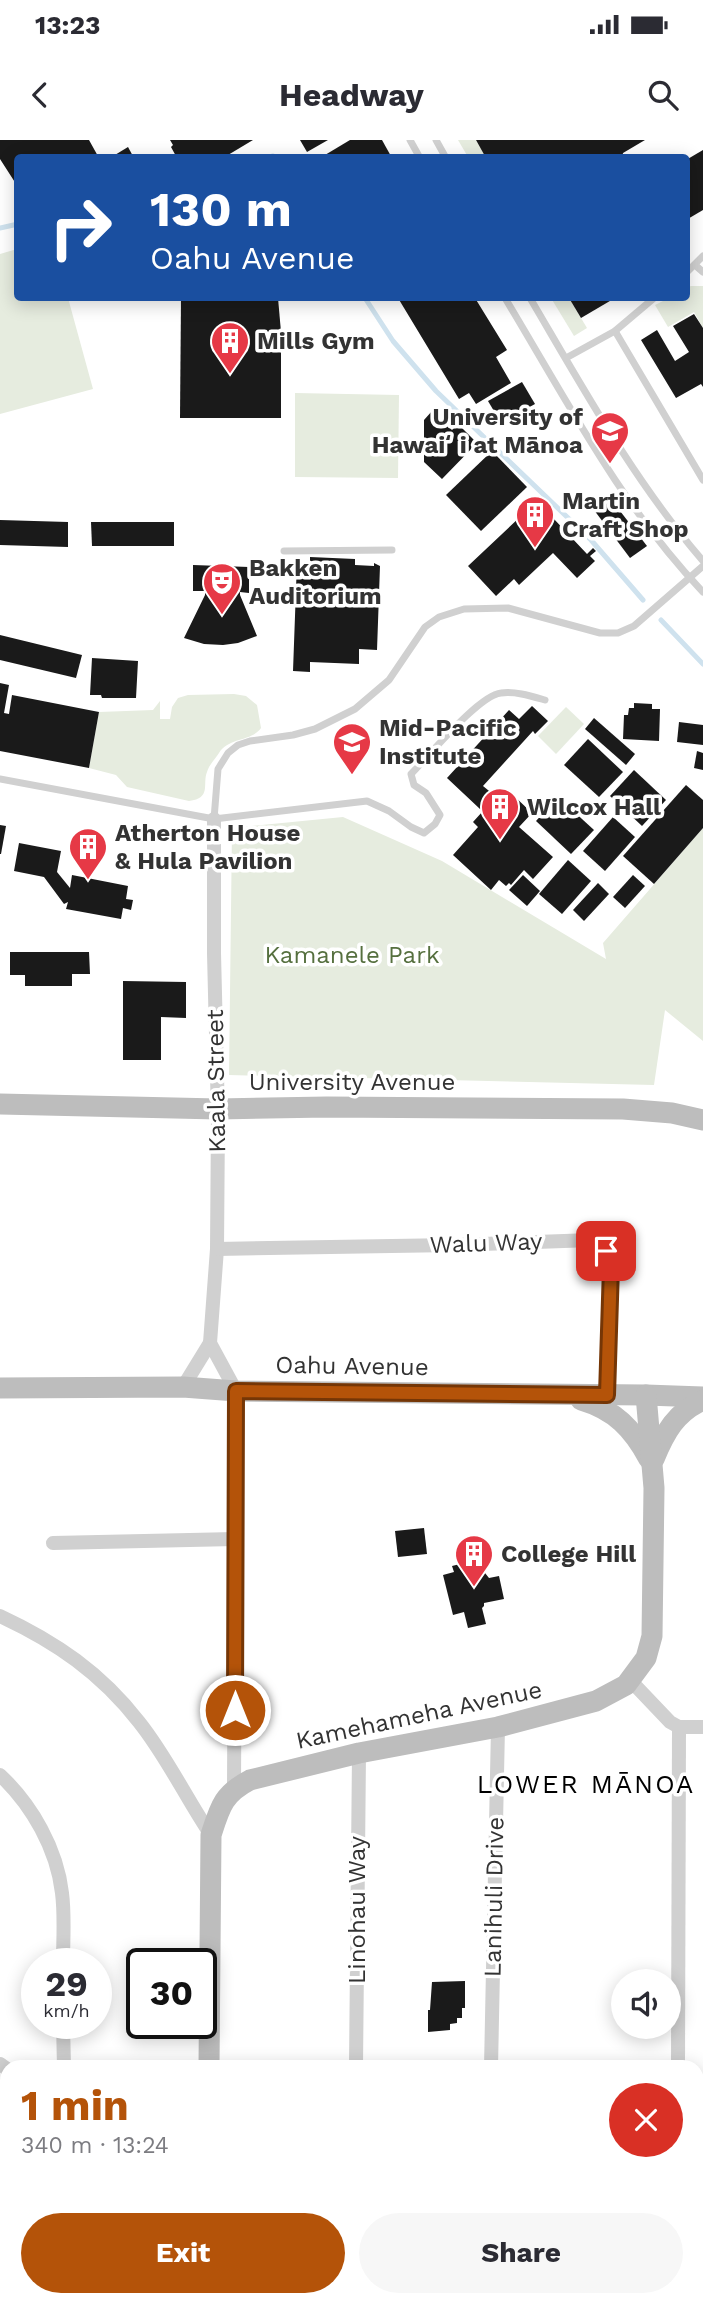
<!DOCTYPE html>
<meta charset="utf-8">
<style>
:root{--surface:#fff;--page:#f7f7f7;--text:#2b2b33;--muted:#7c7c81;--accent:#b45309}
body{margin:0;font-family:"Work Sans",sans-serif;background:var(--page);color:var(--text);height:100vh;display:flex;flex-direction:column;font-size:26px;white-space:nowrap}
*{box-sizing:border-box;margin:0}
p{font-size:23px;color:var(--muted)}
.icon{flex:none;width:38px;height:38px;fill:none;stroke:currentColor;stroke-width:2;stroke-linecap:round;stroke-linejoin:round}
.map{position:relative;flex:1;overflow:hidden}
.sheet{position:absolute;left:0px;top:1920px;width:704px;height:247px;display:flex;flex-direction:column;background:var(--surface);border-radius:21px 21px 0 0;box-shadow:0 4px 18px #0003}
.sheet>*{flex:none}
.top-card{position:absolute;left:14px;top:14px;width:676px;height:147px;border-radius:7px;box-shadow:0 4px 18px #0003;background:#1a4fa0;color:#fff;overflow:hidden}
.fabs{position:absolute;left:611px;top:1829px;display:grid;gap:14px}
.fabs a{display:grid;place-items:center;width:70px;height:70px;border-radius:50%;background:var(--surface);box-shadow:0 4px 18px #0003;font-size:35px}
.speed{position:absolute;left:21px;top:1808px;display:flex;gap:14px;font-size:35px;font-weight:700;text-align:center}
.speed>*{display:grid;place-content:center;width:91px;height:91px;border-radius:50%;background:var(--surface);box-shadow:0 4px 18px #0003;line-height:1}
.speed small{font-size:18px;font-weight:400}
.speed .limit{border:4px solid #111;border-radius:10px;background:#fff;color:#111}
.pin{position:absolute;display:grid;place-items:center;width:60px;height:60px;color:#fff;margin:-30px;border-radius:14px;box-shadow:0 4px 10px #0006}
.me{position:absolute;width:77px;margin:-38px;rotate:0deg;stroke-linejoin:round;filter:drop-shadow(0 0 5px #0008)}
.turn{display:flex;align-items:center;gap:24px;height:147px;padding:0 21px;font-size:32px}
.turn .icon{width:91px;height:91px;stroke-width:2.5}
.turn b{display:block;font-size:49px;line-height:60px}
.round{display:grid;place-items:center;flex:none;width:74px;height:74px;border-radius:37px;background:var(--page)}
.summary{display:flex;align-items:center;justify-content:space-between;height:119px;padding:0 21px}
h1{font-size:42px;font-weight:700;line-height:52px;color:var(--accent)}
.button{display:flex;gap:14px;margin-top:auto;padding:14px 21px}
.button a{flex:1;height:80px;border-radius:42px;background:var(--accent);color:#fff;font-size:28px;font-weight:700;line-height:80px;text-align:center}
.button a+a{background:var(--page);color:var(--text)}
.status{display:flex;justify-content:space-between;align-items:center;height:49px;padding:0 35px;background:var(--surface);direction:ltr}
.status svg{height:19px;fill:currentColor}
header{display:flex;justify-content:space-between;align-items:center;height:91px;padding:0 21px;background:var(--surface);font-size:32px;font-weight:700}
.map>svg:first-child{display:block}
.green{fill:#e6ecdf}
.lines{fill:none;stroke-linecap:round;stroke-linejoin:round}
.stream{stroke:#cfe2ee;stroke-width:5}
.building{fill:#1a1a1a}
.lane{stroke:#d0d0d0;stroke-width:7}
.street{stroke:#d0d0d0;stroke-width:14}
.secondary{stroke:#bdbdbd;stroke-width:21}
.route-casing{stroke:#753606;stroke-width:18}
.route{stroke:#b45309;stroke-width:12}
.labels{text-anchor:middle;stroke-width:7;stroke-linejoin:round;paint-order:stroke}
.poi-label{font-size:24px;font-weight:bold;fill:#333;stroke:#fff;text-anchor:start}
.park-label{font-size:24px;fill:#56703f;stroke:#fff}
.street-label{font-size:24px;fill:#333;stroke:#fff}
.neighbourhood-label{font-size:26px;letter-spacing:2px;fill:#000;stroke:#fff}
</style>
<div class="status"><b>13:23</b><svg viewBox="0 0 49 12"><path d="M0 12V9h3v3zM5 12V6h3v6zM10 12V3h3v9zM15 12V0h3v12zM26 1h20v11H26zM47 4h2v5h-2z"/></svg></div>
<header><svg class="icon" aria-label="back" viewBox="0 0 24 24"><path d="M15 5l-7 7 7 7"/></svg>Headway<svg class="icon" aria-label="search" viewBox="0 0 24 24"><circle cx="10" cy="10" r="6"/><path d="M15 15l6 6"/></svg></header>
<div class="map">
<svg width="703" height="2165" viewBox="0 0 703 2165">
<rect width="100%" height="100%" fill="#fff"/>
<g class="green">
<polygon points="458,0 476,0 486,17 468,17"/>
<polygon points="17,109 18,158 68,158 93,249 0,274 0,114"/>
<polygon points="691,146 703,146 703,188 694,172 668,187 655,165 669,158 686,158 686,148"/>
<polygon points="551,158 569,158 587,188 574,196"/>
<polygon points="295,253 399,255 398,338 295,337"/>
<path d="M 234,554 L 246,556 L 257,565 L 261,588 C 251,602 229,597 219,613 C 215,619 209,625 207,632 C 202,644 212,658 189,661 L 127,647 L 116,635 L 89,628 L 99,572 L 153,570 L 160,561 L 160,579 L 170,579 L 172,567 L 178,558 L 188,555 Z"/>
<polygon points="566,567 584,584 556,614 538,596"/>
<polygon points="343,677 442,721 606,819 603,803 703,688 703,901 665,870 654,945 229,935 232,688"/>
</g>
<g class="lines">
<g class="stream">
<polyline points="266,18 273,16 274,18"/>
<polyline points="0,88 18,84"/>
<polyline points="365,158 393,201 436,251 591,400 643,460"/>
<polyline points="661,480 703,524"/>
</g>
</g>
<g class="building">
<polygon points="0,0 89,0 99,18 18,18 18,47 0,19"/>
<polygon points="170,0 253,0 223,18 177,18 171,7 173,5"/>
<polygon points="300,0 328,0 307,12"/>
<polygon points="350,0 382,0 392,18 320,18"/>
<polygon points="476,0 645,0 623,13 622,18 486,18"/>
<polygon points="128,7 134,18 110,18"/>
<polygon points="703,10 703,70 686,80 686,20"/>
<polygon points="181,158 278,158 281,192 281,278 180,278"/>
<polygon points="398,158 475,158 507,210 496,217 511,243 476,264 469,253 459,259"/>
<polygon points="569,158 615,158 581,178"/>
<polygon points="694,174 703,188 703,247 701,244 676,258 641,200 657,190 675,221 689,212 673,186"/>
<polygon points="522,242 535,264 501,283 488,261"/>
<polygon points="432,271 452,290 458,284 477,303 442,339 424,322 424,280"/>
<polygon points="492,311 527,347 481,391 446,355"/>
<polygon points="607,354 647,406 630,418 591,366"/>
<polygon points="537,361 587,414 593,408 596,411 590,416 595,421 577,438 553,413 519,445 514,439 496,456 468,426"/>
<polygon points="0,380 68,382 68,407 0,405"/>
<polygon points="91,382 174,382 174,406 92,406"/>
<polygon points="310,417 355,419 355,425 374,426 374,423 380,426 377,510 359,509 359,524 310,522 310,532 293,531 297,421 310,421"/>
<polygon points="193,425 249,427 249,453 240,452 240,455 257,496 238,503 223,505 204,504 184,498 205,455 205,451 193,451"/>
<polygon points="0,495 82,515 76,538 0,520"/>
<polygon points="92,518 138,521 136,558 102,558 101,555 90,555"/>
<polygon points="0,543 9,545 4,573 9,574 12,555 99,572 89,628 0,611"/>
<polygon points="634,563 652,564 652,569 660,569 659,601 623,599 624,575 628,575 629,568 634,568"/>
<polygon points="532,566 548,581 535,594 533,591 483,646 494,655 480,669 447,638 509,570 519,579"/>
<polygon points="594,578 635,614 626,625 585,589"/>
<polygon points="679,582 703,585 703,605 677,602"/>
<polygon points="588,599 623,632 599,657 564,625"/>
<polygon points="697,611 703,613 703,630 694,628"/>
<polygon points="634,630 666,660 642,686 610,656"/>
<polygon points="686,645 703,660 703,688 654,744 623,716"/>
<polygon points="512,654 532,673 519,687 553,717 533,739 524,730 511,745 509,743 506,746 499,740 491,750 453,715 478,687 473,682 492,661 500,668"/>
<polygon points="558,657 594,690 571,714 536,681"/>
<polygon points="613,677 635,697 605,731 583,711"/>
<polygon points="0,685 6,686 1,714 0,714"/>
<polygon points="19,703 61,711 57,732 70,748 72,735 128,746 126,759 133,760 131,770 123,768 121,779 66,769 68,762 64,764 44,737 14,731"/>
<polygon points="568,720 591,741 562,774 539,754"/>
<polygon points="523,735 540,751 527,766 509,750"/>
<polygon points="633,735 645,746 625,768 613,757"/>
<polygon points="598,743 609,754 584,781 573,770"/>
<polygon points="10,812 89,812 90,834 72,834 72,846 25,846 25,835 10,835"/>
<polygon points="123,841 186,842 186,878 161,877 161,920 123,920"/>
<polygon points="424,1388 427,1414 398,1417 395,1391"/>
<polygon points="472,1421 476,1435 485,1433 489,1438 499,1436 504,1459 484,1463 484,1466 482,1468 486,1484 468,1488 464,1472 453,1475 443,1435 454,1432 452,1426"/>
<polygon points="465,1841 465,1868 462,1868 462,1878 457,1878 457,1883 450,1884 450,1890 428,1892 428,1870 430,1870 432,1842"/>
</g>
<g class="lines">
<g class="lane">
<polyline points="410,0 420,18"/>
<polyline points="436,0 446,18"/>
<polyline points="695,125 703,132"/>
<polyline points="686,133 703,116"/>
<path d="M 505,158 C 566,259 621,366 703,452"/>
<path d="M 530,158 C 583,248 634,341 703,421"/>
<polyline points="615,191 703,340"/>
<polyline points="566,218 615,191 654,158"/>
<polyline points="284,411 392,410"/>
<path d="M 0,639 L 214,679 L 367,661 L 389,671 L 411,687 L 424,693 L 435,684 L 440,675 L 426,653 L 414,645 L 411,634 C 429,616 479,555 501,553 C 515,551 531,556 545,560"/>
<polyline points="214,679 218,629 228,613 238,605 250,601 293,595 315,589 355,569 389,540 425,487 439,477 464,469 508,468 600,493 618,493 634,486 703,426"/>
</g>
<g class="street">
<polyline points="214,679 214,813 218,976 217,1109 210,1203 236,1251 234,1648"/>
<polyline points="217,1109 453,1105 592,1100 603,1107 611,1123 607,1255"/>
<polyline points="183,1247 210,1203"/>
<polyline points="53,1403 235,1399"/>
<path d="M 0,1476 C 56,1502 101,1533 139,1582 C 167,1617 186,1658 211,1695"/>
<polyline points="630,1540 670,1582 679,1587 703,1587"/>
<path d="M 0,1635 C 32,1665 57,1709 62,1753 C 65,1776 63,1800 63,1824"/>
<polyline points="63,1883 64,1927"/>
<polyline points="0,1924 7,1929"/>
<polyline points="356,1927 359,1613"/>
<polyline points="491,1927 498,1587"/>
<polyline points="678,1927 679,1587"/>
<polyline points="696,2075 703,2075"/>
<polyline points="0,2100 7,2105"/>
<polyline points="58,2160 58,2165"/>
<polyline points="489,2160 489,2165"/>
<polyline points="634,2160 634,2165"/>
<polyline points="355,2165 355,2160"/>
</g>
<g class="secondary">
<polyline points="0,964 218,969 327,967 623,969 672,973 703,980"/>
<polyline points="0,1248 183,1247 236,1251 646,1255 703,1257"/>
<path d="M 581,1260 C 615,1270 633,1289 649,1319"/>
<path d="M 654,1319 C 665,1292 676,1272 703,1260"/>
<path d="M 209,1927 L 211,1695 C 220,1667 223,1654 250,1640 L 359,1613 L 498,1587 L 596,1561 L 626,1545 L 646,1518 L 652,1496 L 654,1348 L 646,1255"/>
<polyline points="207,2165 207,2160"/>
</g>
</g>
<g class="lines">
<defs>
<polyline id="route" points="235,1570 236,1251 607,1255 611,1127 606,1111"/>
</defs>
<use href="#route" class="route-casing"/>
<use href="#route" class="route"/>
</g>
<defs>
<symbol id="building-pin" viewBox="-11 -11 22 30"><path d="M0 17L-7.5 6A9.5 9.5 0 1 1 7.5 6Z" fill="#e63946" stroke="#fff"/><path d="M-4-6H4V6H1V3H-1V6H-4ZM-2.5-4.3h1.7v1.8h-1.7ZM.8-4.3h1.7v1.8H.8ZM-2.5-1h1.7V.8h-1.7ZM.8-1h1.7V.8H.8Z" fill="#fff"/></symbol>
<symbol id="university-pin" viewBox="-11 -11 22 30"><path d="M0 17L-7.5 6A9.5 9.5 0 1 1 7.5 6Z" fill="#e63946" stroke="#fff"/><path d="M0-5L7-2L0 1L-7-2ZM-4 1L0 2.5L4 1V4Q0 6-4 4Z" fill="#fff"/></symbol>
<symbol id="theatre-pin" viewBox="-11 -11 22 30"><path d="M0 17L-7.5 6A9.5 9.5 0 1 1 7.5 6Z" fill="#e63946" stroke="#fff"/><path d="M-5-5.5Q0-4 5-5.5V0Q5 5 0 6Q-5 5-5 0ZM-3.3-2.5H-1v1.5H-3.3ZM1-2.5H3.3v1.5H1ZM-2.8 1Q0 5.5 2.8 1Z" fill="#fff"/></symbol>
<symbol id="school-pin" viewBox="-11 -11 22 30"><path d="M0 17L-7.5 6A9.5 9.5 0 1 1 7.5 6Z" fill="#e63946" stroke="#fff"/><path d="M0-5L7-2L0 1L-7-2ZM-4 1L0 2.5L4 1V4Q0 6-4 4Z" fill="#fff"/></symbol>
</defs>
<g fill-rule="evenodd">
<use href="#building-pin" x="208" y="179" width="44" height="60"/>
<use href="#university-pin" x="588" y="269" width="44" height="60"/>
<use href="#building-pin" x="513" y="353" width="44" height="60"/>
<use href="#theatre-pin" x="200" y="420" width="44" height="60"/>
<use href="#school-pin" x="330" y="580" width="44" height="60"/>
<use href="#building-pin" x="478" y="645" width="44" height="60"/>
<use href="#building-pin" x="66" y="685" width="44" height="60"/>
<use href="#building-pin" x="452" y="1392" width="44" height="60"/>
</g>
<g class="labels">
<g class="poi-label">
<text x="257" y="209">Mills Gym</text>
<text x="583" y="285" text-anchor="end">University of<tspan x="583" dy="28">Hawaiʻi at Mānoa</tspan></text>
<text x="562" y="369">Martin<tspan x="562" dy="28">Craft Shop</tspan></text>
<text x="249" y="436">Bakken<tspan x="249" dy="28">Auditorium</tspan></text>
<text x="379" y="596">Mid-Pacific<tspan x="379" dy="28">Institute</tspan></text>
<text x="527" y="675">Wilcox Hall</text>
<text x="115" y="701">Atherton House<tspan x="115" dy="28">&amp; Hula Pavilion</tspan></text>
<text x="501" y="1422">College Hill</text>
</g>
<g class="park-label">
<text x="352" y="823">Kamanele Park</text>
</g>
<g class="street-label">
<text transform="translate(216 941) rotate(-91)" y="8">Kaala Street</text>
<text x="352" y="950">University Avenue</text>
<text transform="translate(486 1103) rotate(-2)" y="8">Walu Way</text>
<text transform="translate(352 1226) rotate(1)" y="8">Oahu Avenue</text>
<text transform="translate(419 1575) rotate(-12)" y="8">Kamehameha Avenue</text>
<text transform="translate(494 1757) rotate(-89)" y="8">Lanihuli Drive</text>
<text transform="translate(357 1770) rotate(-90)" y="8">Linohau Way</text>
</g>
<g class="neighbourhood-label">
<text x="586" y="1653">LOWER MĀNOA</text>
</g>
</g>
</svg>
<div class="fabs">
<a><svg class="icon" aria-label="sound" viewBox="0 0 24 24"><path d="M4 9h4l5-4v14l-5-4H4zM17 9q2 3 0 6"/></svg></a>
</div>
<div class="speed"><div>29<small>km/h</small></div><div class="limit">30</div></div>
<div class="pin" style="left:606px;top:1111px;background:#d93025"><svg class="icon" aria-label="arrive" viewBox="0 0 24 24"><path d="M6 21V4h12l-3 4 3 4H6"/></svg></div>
<svg class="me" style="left:235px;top:1570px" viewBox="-20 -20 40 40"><circle r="17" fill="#b45309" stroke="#fff" stroke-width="3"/><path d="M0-11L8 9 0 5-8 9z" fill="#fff"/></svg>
<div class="top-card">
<div class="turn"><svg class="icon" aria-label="right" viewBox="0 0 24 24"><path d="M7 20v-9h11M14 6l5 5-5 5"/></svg><div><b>130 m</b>Oahu Avenue</div></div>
</div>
<section class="sheet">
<div class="summary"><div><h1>1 min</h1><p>340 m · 13:24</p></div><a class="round" style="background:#d93025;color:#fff"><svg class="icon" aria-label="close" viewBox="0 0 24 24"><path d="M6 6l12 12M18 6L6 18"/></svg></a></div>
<div class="button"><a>Exit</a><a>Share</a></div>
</section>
</div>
